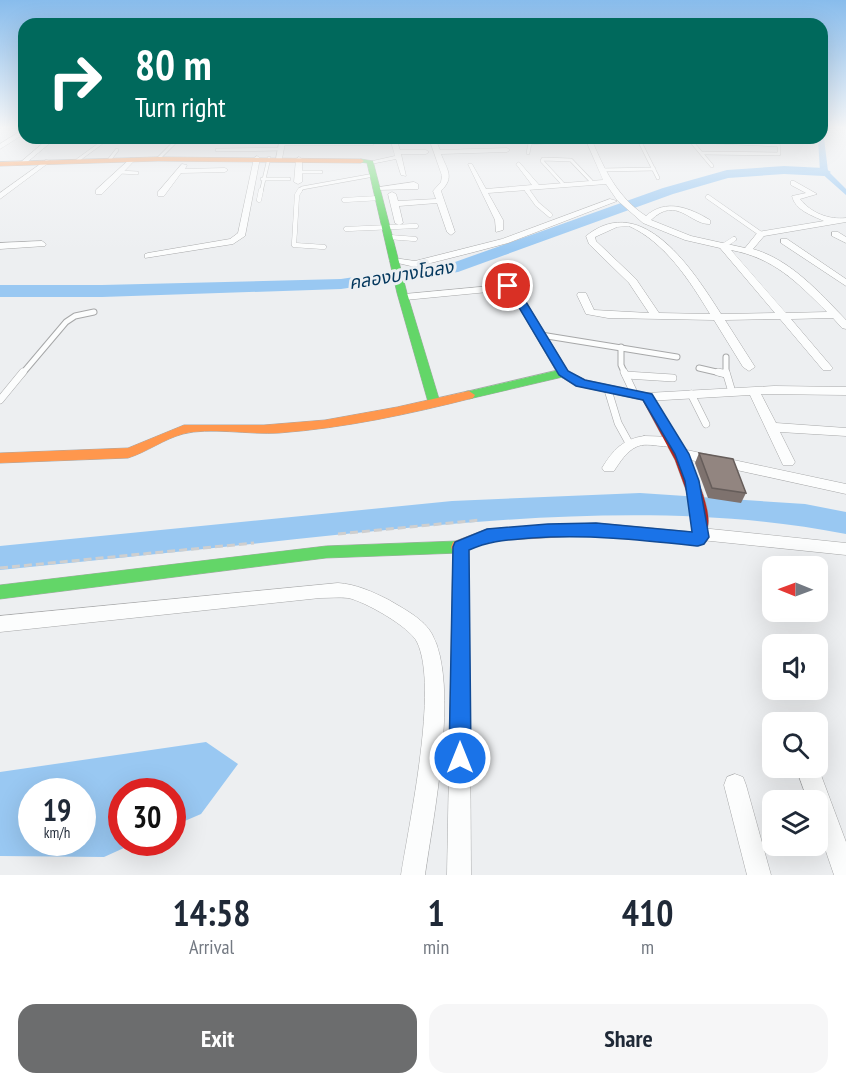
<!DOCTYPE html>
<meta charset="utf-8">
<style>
:root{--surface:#fff;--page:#f6f6f7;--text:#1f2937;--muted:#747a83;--accent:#6c6d6e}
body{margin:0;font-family:"PT Sans Narrow","Noto Sans Thai",sans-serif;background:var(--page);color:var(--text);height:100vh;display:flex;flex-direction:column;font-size:22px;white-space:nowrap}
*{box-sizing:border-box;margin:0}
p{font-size:20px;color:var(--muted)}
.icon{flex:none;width:33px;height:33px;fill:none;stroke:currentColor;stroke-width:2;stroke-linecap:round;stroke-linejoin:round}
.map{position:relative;height:875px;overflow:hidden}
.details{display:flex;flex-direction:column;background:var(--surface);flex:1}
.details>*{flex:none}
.hud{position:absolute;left:18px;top:18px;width:810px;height:126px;border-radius:18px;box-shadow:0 6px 24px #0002;background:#00695c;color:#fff;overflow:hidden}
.needle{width:39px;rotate:271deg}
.buttons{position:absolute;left:762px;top:556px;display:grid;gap:12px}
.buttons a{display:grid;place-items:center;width:66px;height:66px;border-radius:12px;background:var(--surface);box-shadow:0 6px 24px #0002;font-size:30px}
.speed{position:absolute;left:18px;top:778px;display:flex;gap:12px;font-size:30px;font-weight:700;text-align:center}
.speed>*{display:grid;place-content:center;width:78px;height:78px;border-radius:50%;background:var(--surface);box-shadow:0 6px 24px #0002;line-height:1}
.speed small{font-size:15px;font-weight:400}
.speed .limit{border:9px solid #d22;background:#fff;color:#111}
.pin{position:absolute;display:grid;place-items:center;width:51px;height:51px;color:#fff;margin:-26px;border:3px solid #fff;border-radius:50%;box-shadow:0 2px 6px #0007}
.me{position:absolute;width:66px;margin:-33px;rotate:0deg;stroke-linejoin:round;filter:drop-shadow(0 0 4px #0008)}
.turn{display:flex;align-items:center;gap:21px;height:126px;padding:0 18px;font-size:27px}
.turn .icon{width:78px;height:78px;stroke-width:2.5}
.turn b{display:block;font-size:42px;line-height:51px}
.eta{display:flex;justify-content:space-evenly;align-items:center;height:102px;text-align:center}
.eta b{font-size:36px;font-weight:600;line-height:42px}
.action{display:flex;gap:12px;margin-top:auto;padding:12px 18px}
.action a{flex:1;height:69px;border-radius:18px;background:var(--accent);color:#fff;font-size:24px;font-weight:600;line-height:69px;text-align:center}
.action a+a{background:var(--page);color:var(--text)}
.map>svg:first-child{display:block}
.water{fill:#99c8f2;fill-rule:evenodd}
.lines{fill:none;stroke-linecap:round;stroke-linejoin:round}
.canal{fill:#99c8f2;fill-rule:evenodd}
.river{fill:#99c8f2;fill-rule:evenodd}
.lane-far3-casing{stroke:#a7a8a9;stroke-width:4}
.lane-far2-casing{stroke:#a7a8a9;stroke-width:5}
.lane-far1-casing{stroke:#a7a8a9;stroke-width:7}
.lane-casing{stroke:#a7a8a9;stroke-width:8}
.street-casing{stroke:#a7a8a9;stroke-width:1}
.fast-casing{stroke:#a7a8a9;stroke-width:1}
.slow-casing{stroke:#a7a8a9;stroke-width:1}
.jam-casing{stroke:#a7a8a9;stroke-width:1}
.path{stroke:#cfcfcf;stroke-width:3;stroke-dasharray:8 4;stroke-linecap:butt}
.lane-far3{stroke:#fcfdfd;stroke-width:3}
.lane-far2{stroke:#fcfdfd;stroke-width:4.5}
.lane-far1{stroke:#fcfdfd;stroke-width:5}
.lane{stroke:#fcfdfd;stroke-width:7}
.street{fill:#fcfdfd;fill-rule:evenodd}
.fast{fill:#63d668;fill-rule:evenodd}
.slow{fill:#ff974d;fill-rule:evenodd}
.jam{fill:#b3261e;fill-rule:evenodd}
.wall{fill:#7e726e}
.building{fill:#928580;stroke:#665d5a;stroke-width:1.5}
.route{fill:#1a73e8;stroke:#114b97;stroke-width:1.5}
.labels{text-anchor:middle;stroke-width:6;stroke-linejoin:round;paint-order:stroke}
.far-water-label{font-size:18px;font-style:italic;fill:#03375d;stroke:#eceff2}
</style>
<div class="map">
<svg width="846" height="875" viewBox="0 0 846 875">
<rect width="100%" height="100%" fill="#edeff1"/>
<path class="water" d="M 206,742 L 238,764 L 201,814 L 173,826 L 172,792 L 122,792 L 122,843 L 135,843 L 104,857 L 0,856 L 0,772 ZM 32,792 L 82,792 L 82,843 L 32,843 Z"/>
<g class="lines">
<polygon class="canal" points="822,136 824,138 828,171 846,189 846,195 820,172 818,138"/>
<g class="river">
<polygon points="784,166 824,168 831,172 824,176 784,174 728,178 673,194 458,272 341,289 102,297 0,297 0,285 102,285 341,279 455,262 663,188 727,170"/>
<path d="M 640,493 L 805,504 L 846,512 L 846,534 C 680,501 502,518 335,535 C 223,547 112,559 0,570 L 0,546 L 452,501 Z"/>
</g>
<defs>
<g id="lane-far3">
<polyline points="638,138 658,178"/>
<polyline points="691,141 712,166"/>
<polyline points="692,141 778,145"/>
<polyline points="282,144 372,144"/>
<polyline points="217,150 282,149"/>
<polyline points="528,153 530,143 589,139"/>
<polyline points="703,153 779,154 779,146 772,138"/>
<polyline points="110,159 117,150"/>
<polyline points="158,159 178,139"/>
<polyline points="78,160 108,138"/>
<polyline points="601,170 654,169"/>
<polyline points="120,172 137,173"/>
<polyline points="299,172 321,172"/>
<polyline points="262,179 289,179"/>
<polyline points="564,185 542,161 543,159 571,160 591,181"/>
<polyline points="525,188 528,192"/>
<polyline points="261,192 269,158"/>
<polyline points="299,192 302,188 374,175"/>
</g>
<g id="lane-far2">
<polyline points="300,190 297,195 294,245 324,247"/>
<polyline points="527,190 537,204 550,215"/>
<polyline points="708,197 761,234"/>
<polyline points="259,200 261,190"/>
<polyline points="344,200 380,198"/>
<polyline points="346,229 416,226"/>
<polyline points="389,237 415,239"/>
<polyline points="723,246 734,239"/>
</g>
<g id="lane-far1">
<polyline points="541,335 677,357"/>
<polyline points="621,347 621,365 625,374"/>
<polyline points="726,357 726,374"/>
<polyline points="699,368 725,374"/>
<polyline points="22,374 66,322 75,316 94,312"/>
</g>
<g id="lane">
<polyline points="624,372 635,395"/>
<polyline points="718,372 726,374"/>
<polyline points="726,372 732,392"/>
<polyline points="626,375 673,378"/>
<polyline points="608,390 618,423 629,443"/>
<polyline points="691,394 706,424"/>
<polyline points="0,400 23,372"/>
</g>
<g id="street">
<polygon points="24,129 24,134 0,149 0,144"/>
<polygon points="49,138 56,138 25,164 21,164 21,162"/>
<polygon points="280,138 286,138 282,159 279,161 276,159"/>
<polygon points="390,138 396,138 400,150 426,150 429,152 426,154 401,154 406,176 401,175 396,159 371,164 368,162 395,156"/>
<path d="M 429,138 L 435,138 L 440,150 L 507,148 L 510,150 L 507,152 L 441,154 C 447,170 455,177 441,191 L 455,232 L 451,235 L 447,232 L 437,203 L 399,206 L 403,223 L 399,225 L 395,223 L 388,194 L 392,192 L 396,194 L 398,201 L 436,199 L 433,191 L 441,182 L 442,176 Z"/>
<path d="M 585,138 L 591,138 C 604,169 617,197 646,216 C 666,198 690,208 710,220 L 710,224 C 690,225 677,195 651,220 L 691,236 L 745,248 L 758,232 L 824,221 C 811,215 795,210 792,196 L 806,193 L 791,185 L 791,181 L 794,181 L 817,194 L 800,199 C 811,213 829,220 846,218 L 846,222 L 764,236 L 753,249 C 791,260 819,292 846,320 L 846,329 L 842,328 L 833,318 L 791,319 L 831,366 L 833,368 L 831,370 L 823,370 L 780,319 L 725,320 L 755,367 L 749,371 L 743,367 L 714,320 L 608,318 L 586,314 L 577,295 L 578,293 L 586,293 L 594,310 L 649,313 L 629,283 L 589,244 L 586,236 C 643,190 694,272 721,314 L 775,313 L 720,248 L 685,240 L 643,223 L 617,200 L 606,184 L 488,193 L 503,220 L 503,230 L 496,232 L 495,220 L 468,164 L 472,164 L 486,189 L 532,185 L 516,164 L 519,162 L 539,185 L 603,180 ZM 629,226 C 665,242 690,281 710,314 L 659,313 L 636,279 L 596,241 L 595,237 L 617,227 ZM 731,250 C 774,258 797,282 827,312 L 786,313 Z"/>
<polygon points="257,156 260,158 245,236 233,244 145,258 145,254 148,253 230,239 238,233 254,158"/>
<polygon points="299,157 302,159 302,182 298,184 294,182 296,159"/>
<polygon points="131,158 136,159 102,194 96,194 96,190"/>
<polygon points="46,160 51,161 0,199 0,193"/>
<polygon points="182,164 187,165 185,169 225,168 228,170 225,172 181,173 164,196 158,196 158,192"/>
<polygon points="414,182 418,184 418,189 377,190 373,188"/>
<polygon points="610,199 617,201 508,243 474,252 415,267 389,261 394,258 415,261 502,239"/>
<polygon points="832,232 838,232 846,237 846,243 832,236"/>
<polygon points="781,239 787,239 846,279 846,286 781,243"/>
<polygon points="42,241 46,244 45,246 0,249 0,243"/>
<polygon points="512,284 517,287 568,371 585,380 647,393 774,386 846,387 846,395 761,394 776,423 846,428 846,436 780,432 795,462 793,465 783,465 750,395 647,401 577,386 559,376 509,290 405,300 400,297 405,294"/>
<path d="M 644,436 L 675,437 L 682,442 C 672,453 650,440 636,447 C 626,452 620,462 614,471 L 604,471 L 602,468 C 613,450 623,439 644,436 Z"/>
<polygon points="682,449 846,484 846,494 677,457 675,454 677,451"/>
<polygon points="701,528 846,543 846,555 701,540 695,538 693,534 695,530"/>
<polygon points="461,541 467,542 469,547 471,875 447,875 453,547 455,542"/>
<path d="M 338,583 C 356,584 373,592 389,600 C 404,609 424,619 432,634 C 460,684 433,818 425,875 L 401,875 C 409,823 439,687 417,642 C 410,627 364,601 348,598 C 339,597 329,598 320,598 L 0,632 L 0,616 Z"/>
<polygon points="796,768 818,767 846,842 846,875 834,875 818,828 818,801 808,801"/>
<polygon points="735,774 743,777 746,785 771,875 747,875 724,785 727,777"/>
</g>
<g id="fast">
<polygon points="361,159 373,161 407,293 440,402 438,405 430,405 428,402 397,293 367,163 359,162"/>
<polygon points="563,369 569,373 567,376 469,399 463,395 465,392"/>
<polygon points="459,541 465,542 467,547 465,552 459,553 326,558 0,599 0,585 326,546"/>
</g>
<g id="slow">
<polygon points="158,157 361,159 364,161 361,163 158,161 0,166 0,162"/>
<path d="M 469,391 L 475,395 L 473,398 C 410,414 345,428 279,433 C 251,435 208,427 183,434 C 164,439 147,452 128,458 L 0,463 L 0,453 L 128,448 L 184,425 L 264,425 L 325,420 L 397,407 Z"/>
<polygon points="700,522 706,524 709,537 707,541 698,545 596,535 489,541 459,553 453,552 451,547 453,542 487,529 596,523 693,532 694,524"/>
</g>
<path id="jam" d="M 647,393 L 651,394 C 667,418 720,506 706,532 L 700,534 L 694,532 L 687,493 L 675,460 L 641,397 Z"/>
</defs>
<use href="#lane-far3" class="lane-far3-casing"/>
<use href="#lane-far2" class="lane-far2-casing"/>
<use href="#lane-far1" class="lane-far1-casing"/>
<use href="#lane" class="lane-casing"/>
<use href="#street" class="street-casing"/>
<use href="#fast" class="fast-casing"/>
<use href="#slow" class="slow-casing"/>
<use href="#jam" class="jam-casing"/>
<g class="path">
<polyline points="338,534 481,520"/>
<polyline points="0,568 254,543"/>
</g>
<use href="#lane-far3" class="lane-far3"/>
<use href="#lane-far2" class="lane-far2"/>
<use href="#lane-far1" class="lane-far1"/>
<use href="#lane" class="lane"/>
<use href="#street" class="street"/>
<use href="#fast" class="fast"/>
<use href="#slow" class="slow"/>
<use href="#jam" class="jam"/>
</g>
<polygon class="wall" points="699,453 746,493 741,503 708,498 695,463"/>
<polygon class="building" points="699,453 733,459 746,493 712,488"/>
<linearGradient id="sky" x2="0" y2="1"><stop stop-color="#88bcec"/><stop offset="0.51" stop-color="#f7f8f9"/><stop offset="1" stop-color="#f7f8f9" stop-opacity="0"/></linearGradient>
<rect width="846" height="250" fill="url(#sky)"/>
<path class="route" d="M 508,283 L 517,287 L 568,371 L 585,380 L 652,394 L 689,454 L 699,481 L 709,537 L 704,544 L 698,546 C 642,540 588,534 532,538 C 508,540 491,540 469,550 L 471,758 L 468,765 L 460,769 L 452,765 L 449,758 L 453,547 L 455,542 L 487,529 L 548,524 L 596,523 L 692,532 L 685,481 L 675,454 L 643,400 L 576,386 L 559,375 L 508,289 L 504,286 Z"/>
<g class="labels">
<g class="far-water-label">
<text transform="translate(401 275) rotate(-9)" y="6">คลองบางโฉลง</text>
</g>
</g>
</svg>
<div class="buttons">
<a><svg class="needle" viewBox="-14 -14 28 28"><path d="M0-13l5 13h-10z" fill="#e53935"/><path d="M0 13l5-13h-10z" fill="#747a83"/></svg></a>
<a><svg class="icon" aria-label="sound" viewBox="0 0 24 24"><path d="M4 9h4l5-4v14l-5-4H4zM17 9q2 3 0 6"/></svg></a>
<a><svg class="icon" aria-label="search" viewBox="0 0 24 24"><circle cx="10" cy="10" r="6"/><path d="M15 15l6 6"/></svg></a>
<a><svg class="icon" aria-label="layers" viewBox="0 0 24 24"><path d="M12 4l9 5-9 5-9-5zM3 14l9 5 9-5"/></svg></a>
</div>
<div class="speed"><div>19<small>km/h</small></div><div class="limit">30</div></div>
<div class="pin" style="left:508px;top:286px;background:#d93025"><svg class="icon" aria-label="arrive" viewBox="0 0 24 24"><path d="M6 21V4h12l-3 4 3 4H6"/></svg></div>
<svg class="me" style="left:460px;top:758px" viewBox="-20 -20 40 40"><circle r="17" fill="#1a73e8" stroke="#fff" stroke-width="3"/><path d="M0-11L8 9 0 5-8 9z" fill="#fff"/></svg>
<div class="hud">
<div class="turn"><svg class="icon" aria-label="right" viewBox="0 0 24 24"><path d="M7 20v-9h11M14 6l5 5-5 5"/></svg><div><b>80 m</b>Turn right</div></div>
</div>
</div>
<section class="details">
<div class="eta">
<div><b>14:58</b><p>Arrival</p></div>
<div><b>1</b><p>min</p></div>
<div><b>410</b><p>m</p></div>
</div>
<div class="action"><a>Exit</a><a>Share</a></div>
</section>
